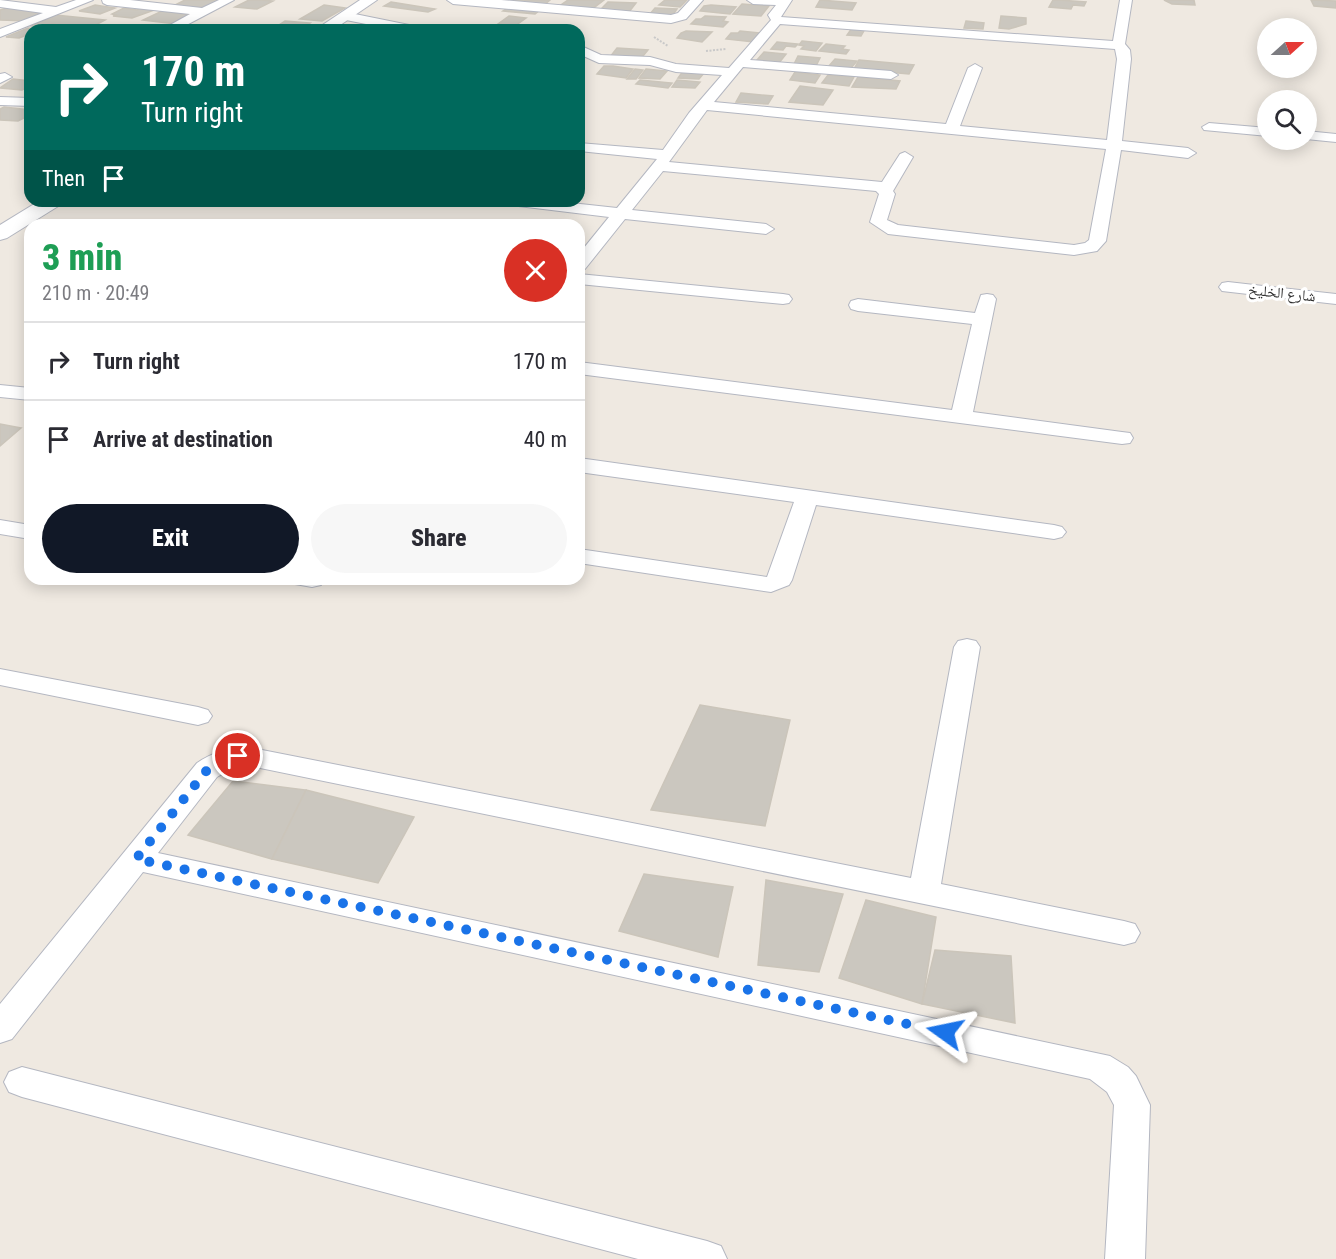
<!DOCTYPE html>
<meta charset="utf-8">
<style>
:root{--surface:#fff;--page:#f7f7f7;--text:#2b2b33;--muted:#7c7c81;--line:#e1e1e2;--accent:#111827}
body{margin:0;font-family:"Roboto Condensed","Noto Naskh Arabic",sans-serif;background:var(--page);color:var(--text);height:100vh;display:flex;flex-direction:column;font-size:22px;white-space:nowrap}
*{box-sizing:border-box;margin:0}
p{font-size:20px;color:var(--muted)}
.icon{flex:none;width:33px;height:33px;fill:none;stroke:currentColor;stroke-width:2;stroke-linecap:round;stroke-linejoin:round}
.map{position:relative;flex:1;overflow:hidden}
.sheet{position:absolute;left:24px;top:219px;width:561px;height:366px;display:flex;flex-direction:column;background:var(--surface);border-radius:18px;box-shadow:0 3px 15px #0003}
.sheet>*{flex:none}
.guide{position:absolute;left:24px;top:24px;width:561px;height:183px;border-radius:18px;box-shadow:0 3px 15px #0003;background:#00695c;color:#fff;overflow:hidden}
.needle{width:39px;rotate:69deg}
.controls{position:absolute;left:1257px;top:18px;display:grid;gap:12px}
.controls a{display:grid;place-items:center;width:60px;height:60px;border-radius:50%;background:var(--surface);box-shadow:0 3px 15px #0003;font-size:30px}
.pin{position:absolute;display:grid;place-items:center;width:51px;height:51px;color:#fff;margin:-26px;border:3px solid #fff;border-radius:50%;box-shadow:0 2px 6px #0007}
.me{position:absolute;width:66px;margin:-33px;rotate:282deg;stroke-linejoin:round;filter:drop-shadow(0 0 4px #0008)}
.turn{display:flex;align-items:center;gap:21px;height:126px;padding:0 18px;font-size:27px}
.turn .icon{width:78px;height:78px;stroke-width:2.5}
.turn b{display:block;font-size:42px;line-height:51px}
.then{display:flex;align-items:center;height:57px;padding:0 18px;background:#0003;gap:12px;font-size:22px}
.round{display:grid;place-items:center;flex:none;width:63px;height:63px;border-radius:32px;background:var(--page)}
.overview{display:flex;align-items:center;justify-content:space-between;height:102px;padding:0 18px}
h1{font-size:36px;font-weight:800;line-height:45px;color:#1e9e55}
.action{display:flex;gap:12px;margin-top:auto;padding:12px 18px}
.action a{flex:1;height:69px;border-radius:36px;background:var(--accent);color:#fff;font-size:24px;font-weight:800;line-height:69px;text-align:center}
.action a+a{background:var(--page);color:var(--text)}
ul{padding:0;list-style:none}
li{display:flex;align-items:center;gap:18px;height:78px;padding:0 18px;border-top:2px solid var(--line)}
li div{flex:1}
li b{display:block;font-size:22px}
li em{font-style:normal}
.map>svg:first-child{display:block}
.building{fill:#cbc7bf;stroke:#cbc5ba;stroke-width:1.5}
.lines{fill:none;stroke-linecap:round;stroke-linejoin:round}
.minor-casing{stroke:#b4b7c1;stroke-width:2}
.tertiary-casing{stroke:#b4b7c1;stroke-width:2}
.path{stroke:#c9c9c9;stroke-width:2;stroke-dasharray:2 1.5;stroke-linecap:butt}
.minor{fill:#fff;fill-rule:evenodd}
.tertiary{fill:#fff;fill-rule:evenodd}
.route{stroke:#1a73e8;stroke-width:10;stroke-dasharray:0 18}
.labels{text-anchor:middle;stroke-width:6;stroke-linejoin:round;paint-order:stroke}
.far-street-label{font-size:15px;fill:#2e2e2e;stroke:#fff}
</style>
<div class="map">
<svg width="1336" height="1259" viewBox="0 0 1336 1259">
<rect width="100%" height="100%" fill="#efe9e1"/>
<g class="building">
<polygon points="185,0 223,0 206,8 175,5"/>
<polygon points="249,0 261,0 273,1 257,9 235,7"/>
<polygon points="512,0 550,0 544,5 509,2"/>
<polygon points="568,0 604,0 591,10 558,7"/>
<polygon points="665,0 687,0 680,7 659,5"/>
<polygon points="820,0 856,3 852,10 816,7"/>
<polygon points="1053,0 1059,0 1086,2 1084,6 1073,5 1071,9 1049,7"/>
<polygon points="1164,0 1194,0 1195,5 1172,4"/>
<polygon points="1311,0 1336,1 1336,8 1314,6"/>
<polygon points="391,2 435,9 428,12 384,6"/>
<polygon points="608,2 636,3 629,12 600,10"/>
<polygon points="742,4 769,6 761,16 733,14"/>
<polygon points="95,5 115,8 100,14 79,11"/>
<polygon points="324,5 345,8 322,21 300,19"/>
<polygon points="711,5 736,7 730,14 700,11 704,6"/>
<polygon points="142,7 157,9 132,18 113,16 116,15 112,14 124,8 137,10"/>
<polygon points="509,7 540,10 535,14 503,11"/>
<polygon points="7,8 47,14 27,21 0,20 0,10"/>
<polygon points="655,8 677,9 672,16 650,14"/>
<polygon points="162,11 194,15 176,24 143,20"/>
<polygon points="55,15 105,20 90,28 52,24 44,28 31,26"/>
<polygon points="509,16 526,18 515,26 498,24"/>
<polygon points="705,16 726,17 723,21 728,22 723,27 691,24 696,19 701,19"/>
<polygon points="1001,16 1026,18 1026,24 1009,29 999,28"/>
<polygon points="285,21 310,23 301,29 276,27"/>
<polygon points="966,21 984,23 983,29 964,28"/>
<polygon points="28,28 40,30 30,30 30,34 19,38 6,37"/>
<polygon points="852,28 865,29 861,36 847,35"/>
<polygon points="686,31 712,32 702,42 677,38 681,33"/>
<polygon points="740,31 761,33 754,42 726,39 731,33 738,33"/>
<polygon points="802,41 822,43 816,51 801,49 804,46 799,45"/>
<polygon points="777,42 798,44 795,47 786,46 783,50 771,49"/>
<polygon points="826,44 845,46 842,49 849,50 846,54 819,51"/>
<polygon points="617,48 648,50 643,56 610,57"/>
<polygon points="764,52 786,54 779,63 757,60"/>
<polygon points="798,56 820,58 816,66 794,64"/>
<polygon points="835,59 857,61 851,68 829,66"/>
<polygon points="859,60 914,65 909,74 854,69"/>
<polygon points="604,66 613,66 633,69 626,78 597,74"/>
<polygon points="635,69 643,70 636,79 627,79"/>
<polygon points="646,69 667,71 660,79 639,78"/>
<polygon points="683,71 704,73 699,79 678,78"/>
<polygon points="795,72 820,75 815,83 790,80"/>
<polygon points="828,75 854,77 849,86 822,83"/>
<polygon points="858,77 900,81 896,89 852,87"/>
<polygon points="13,79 30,81 30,86 22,90 0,88"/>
<polygon points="640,80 672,83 668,88 636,84"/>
<polygon points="677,80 700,82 695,88 672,87"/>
<polygon points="800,86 833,90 823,105 789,102"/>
<polygon points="741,93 773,96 768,104 736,102"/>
<polygon points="4,107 30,110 30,115 18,121 0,120 0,109"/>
<polygon points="0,424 21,428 0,446"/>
<polygon points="700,705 790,720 765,826 651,810"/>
<polygon points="233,781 306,790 272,859 188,835"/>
<polygon points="306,790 414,817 378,883 272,859"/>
<polygon points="644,874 733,887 718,957 619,931"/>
<polygon points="766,880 843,894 819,972 758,965"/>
<polygon points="866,900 936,917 922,1004 839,978"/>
<polygon points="935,950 1011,956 1015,1023 922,1004"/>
</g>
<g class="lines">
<defs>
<g id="minor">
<polygon points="0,0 56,7 76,0 93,0 0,37 0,29 43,13 0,7"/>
<polygon points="102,0 130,0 202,8 219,0 234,0 177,30 161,30 190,14 107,5 103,3"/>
<polygon points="447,0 501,0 671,15 678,13 690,0 703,0 686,19 671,23 453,4"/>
<path d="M 747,0 L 792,0 L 781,17 L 1113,41 L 1120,0 L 1132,0 L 1125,44 L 1130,50 L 1131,59 L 1122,141 L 1188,148 L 1196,153 L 1188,158 L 1121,150 L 1106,241 L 1097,251 L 1074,255 L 888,234 L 870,222 L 879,194 L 876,191 L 663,171 L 632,210 L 766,224 L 774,229 L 766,234 L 625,219 L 585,269 L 579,270 L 579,254 L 609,217 L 502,204 L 500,201 L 553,201 L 617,208 L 657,159 L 579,151 L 579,143 L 663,150 L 689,113 L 722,75 L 676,72 L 650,65 L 599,63 L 579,54 L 579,45 L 601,55 L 650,57 L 676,64 L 729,68 L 771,20 L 768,15 L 776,5 L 753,4 ZM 780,24 L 1115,49 L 1117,59 L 1107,140 L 960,126 L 982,68 L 975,64 L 968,68 L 946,124 L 714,102 L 743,67 L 891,79 L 898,75 L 891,71 L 750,60 ZM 707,110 L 1106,149 L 1089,240 L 1085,243 L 1074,245 L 898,225 L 887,220 L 895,194 L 893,191 L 913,157 L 905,152 L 900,154 L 882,182 L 669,162 Z"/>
<polygon points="345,12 414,26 420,30 396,30 341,19 341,13"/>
<polygon points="5,73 12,77 0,83 0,74"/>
<polygon points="0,97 30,98 30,106 0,105"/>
<polygon points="1209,123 1268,128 1268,136 1204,130 1202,127"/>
<polygon points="1306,131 1336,134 1336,142 1306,139"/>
<polygon points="282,220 305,220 313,225 274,225"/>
<polygon points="579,274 783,294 789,295 792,299 789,303 783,304 579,284"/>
<polygon points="1228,282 1336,294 1336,304 1222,291 1219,287 1222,283"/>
<polygon points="987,294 993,295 996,299 973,412 1122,432 1130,433 1133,438 1130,443 1122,444 579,374 579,362 952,410 972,324 858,311 851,309 849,305 851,301 858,299 975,313 981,295"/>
<polygon points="0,385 30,388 30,400 0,397"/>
<polygon points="579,458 1054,525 1062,527 1066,532 1062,537 1054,539 816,505 792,580 789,585 771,592 579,563 579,549 767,577 794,502 579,472"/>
<polygon points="0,520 30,525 30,539 0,534"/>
<polygon points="292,579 324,579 324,580 321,585 312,587 295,584"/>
<path d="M 967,639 L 976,641 L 980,647 L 941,884 L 1124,921 L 1135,924 L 1140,933 L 1135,942 L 1124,945 L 250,766 L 234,767 L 217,777 L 158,853 L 1110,1056 L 1128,1067 L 1136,1076 L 1150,1105 L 1145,1259 L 1105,1259 L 1114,1105 L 1107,1092 L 1090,1079 L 143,872 L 12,1039 L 0,1043 L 0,1004 L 197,763 C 215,751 235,745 257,749 L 911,878 L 954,647 L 958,641 Z"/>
<polygon points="0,669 198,707 208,710 212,716 208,722 198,725 0,685"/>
<polygon points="22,1067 707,1241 721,1246 727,1259 638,1259 22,1097 9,1092 4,1082 9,1072"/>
</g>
<g id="tertiary">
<polygon points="360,0 377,0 333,30 315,30"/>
<polygon points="39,201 63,201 60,205 7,238 0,240 0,225"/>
</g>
</defs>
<use href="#minor" class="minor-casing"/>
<use href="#tertiary" class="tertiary-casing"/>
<g class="path">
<polyline points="654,37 668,46"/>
<polyline points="706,51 726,49"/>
</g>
<use href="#minor" class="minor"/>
<use href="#tertiary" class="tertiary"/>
</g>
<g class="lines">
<polyline class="route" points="238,756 220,761 207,770 136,859 945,1032"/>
</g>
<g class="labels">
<g class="far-street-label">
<text transform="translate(1282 293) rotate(6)" y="5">شارع الخليخ</text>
</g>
</g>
</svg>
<div class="controls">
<a><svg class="needle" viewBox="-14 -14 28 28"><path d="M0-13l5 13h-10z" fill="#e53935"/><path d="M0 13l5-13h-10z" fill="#7c7c81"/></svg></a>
<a><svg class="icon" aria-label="search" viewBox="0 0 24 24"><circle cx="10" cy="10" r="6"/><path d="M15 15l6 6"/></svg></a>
</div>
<div class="pin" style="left:238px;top:756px;background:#d93025"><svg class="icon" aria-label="arrive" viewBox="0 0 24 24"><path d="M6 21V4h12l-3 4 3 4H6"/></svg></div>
<svg class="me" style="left:945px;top:1032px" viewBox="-20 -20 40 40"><path d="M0-17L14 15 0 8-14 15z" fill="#1a73e8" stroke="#fff" stroke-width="4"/></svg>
<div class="guide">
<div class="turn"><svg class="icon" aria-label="right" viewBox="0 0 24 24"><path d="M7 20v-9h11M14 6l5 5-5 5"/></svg><div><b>170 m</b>Turn right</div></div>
<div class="then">Then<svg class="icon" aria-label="arrive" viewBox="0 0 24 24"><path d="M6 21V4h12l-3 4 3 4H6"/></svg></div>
</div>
<section class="sheet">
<div class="overview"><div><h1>3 min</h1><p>210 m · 20:49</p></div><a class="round" style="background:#d93025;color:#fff"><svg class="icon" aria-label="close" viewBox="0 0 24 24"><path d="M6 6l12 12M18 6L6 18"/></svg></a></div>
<ul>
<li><svg class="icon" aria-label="right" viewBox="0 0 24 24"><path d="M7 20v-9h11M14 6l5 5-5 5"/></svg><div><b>Turn right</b></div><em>170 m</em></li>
<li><svg class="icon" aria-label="arrive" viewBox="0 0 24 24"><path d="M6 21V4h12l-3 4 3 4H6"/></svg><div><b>Arrive at destination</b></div><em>40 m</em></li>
</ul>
<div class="action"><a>Exit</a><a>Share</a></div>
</section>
</div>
